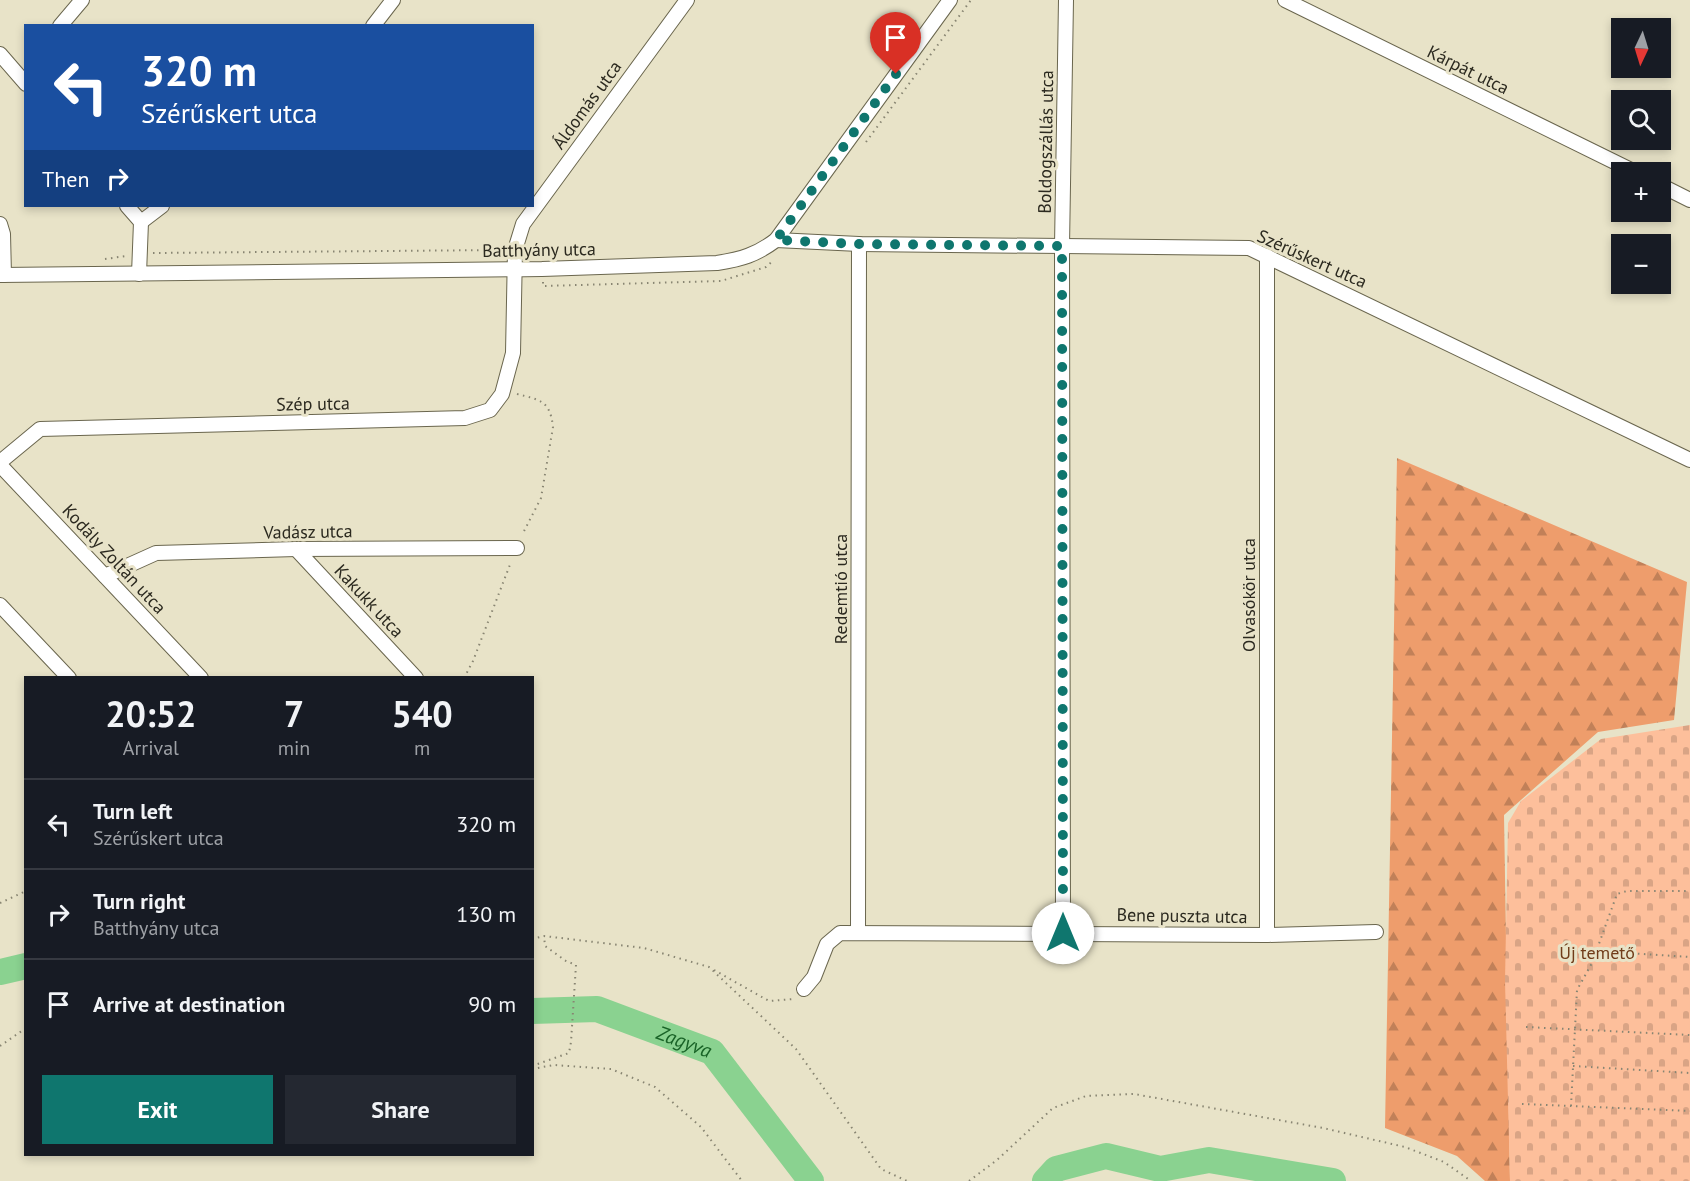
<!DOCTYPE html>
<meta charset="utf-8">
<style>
:root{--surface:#171b24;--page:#242831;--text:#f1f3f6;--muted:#9ea1a6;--line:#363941;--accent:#0f766e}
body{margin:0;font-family:"PT Sans",sans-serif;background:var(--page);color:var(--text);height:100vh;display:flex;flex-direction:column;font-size:22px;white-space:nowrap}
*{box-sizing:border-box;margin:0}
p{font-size:20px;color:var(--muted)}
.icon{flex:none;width:33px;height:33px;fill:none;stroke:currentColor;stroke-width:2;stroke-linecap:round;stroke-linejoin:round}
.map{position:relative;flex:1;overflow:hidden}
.details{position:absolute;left:24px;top:676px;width:510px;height:480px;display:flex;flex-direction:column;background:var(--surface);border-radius:0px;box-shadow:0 3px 9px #0003}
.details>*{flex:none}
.top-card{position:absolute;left:24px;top:24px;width:510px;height:183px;border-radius:0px;box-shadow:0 3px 9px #0003;background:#1a4fa0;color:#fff;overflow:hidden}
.needle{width:39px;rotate:184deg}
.fabs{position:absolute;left:1611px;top:18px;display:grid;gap:12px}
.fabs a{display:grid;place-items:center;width:60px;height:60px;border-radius:0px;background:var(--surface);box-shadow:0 3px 9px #0003;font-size:30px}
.pin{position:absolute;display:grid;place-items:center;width:51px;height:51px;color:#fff;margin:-62px -26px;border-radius:50% 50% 50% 0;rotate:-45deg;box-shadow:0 0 6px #0007}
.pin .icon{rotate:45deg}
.me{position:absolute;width:66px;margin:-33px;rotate:0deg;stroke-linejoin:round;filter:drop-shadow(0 0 4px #0008)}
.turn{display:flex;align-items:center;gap:21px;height:126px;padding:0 18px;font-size:27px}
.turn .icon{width:78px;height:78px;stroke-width:2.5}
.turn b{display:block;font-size:42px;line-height:51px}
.then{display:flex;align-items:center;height:57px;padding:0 18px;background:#0003;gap:12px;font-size:22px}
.eta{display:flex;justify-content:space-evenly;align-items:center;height:102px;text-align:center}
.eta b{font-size:36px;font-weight:700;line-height:42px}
.action{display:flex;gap:12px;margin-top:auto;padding:12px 18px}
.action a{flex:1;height:69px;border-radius:0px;background:var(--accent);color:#fff;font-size:24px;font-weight:700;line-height:69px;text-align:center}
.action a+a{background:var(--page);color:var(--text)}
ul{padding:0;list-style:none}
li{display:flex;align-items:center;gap:18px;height:90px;padding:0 18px;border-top:2px solid var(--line)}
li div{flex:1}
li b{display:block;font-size:22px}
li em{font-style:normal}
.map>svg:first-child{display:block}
.forest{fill:url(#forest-firs)}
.cemetery{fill:url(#cemetery-stones)}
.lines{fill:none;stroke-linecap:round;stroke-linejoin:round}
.river{stroke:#8ad290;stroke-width:26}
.minor-casing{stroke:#6a664e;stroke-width:16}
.path{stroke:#888572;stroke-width:2;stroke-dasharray:1.5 4.5;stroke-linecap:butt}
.minor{stroke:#fff;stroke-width:14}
.route{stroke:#0f766e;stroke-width:10;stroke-dasharray:0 18}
.labels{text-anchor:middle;stroke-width:6;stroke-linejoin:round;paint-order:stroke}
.street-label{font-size:18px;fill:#2b291f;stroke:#e8e3c8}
.park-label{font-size:18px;fill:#703c19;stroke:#e8e3c8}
.water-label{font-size:20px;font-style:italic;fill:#196327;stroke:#e8e3c8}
</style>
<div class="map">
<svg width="1690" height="1181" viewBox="0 0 1690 1181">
<defs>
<pattern id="forest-firs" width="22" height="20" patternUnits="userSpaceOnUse" patternTransform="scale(1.5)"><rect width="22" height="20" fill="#ee9d6c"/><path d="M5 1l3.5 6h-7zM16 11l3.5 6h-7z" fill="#c18058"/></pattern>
<pattern id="cemetery-stones" width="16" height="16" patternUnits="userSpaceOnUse" patternTransform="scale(1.5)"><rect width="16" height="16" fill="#fdbf9b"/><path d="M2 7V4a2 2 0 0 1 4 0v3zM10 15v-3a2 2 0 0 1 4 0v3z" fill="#d9a485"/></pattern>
</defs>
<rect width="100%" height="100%" fill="#e8e3c8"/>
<polygon class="forest" points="1397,458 1687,582 1674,720 1598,732 1504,815 1510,1181 1485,1181 1457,1156 1385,1128"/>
<polygon class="cemetery" points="1690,725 1690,1181 1510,1181 1505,981 1508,823 1521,801 1601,739"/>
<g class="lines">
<g class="river">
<polyline points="0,972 26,966"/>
<path id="s1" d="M 532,1011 L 597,1009 L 712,1052 L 811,1181"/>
<polyline points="1045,1181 1056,1169 1106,1156 1160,1169 1209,1160 1333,1181"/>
</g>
<defs>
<g id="minor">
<polyline points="1285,0 1635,172"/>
<polyline points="60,26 82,0"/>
<polyline points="373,26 393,0"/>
<polyline points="0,54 26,84"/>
<polyline points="1660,185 1690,200"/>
<polyline points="127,206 141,222 139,274"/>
<polyline points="141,222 162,206"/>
<polyline points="0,224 3,234 4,275"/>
<polyline points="776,240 859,244 1249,248 1690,460"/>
<polyline points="1267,256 1267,935"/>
<path d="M 0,275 L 542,269 L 717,263 C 742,259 756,255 776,240 L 950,0"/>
<polyline points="0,462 40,429 465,418 490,410 502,394 513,353 515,250 523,224 687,0"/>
<polyline points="0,465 201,678"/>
<polyline points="296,549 416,678"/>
<polyline points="105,576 156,553 296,549 517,548"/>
<polyline points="0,605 69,678"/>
<polyline points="858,933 859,244"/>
<polyline points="1063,933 1062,246 1066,0"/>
<polyline points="804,989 814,977 827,944 840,933 1267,935 1376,932"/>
</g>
</defs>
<use href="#minor" class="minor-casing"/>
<g class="path">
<polyline points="866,142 971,0"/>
<polyline points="530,251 543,252 543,255"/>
<polyline points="153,253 501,250"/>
<polyline points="105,259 126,256"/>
<polyline points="543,282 543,286 721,281 766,267 774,260"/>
<path d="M 517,394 C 540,400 550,400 553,427 L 541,498 L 522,535"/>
<polyline points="464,678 473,661 511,562"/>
<polyline points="0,903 26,891"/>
<polyline points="532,939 544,936 644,948 709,967 796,1049 881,1169 907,1181"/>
<polyline points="1596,951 1690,957"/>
<polyline points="714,970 769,1001 793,999"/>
<polyline points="1526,1027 1690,1035"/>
<polyline points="0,1046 26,1028"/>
<polyline points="532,1066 569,1053 571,1042 576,965 566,961 545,946 544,936"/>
<polyline points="1573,1066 1690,1073"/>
<polyline points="532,1069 554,1065 611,1069 655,1087 701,1127 742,1181"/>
<polyline points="1522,1104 1690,1111"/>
<polyline points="1571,1106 1577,990 1592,963 1617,894 1627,891 1690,891"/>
<polyline points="969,1181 997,1160 1053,1108 1086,1096 1134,1094 1323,1128 1405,1147 1444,1162 1471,1181"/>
</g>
<use href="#minor" class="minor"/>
</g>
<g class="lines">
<polyline class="route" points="896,74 776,240 859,244 1062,246 1063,933"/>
</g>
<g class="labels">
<g class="street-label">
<text transform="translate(1468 70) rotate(26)" y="6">Kárpát utca</text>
<text transform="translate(587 105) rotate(-54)" y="6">Áldomás utca</text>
<text transform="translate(1046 142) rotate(-89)" y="6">Boldogszállás utca</text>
<text transform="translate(539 250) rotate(-1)" y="6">Batthyány utca</text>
<text transform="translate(1312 259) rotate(24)" y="6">Szérűskert utca</text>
<text transform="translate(313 404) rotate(-1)" y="6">Szép utca</text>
<text transform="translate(308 532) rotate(-1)" y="6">Vadász utca</text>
<text transform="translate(114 559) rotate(47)" y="6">Kodály Zoltán utca</text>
<text transform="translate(841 589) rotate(-90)" y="6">Redemtió utca</text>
<text transform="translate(1249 595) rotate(-90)" y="6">Olvasókör utca</text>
<text transform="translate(369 601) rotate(47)" y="6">Kakukk utca</text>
<text transform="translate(1182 916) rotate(1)" y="6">Bene puszta utca</text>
</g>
<g class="park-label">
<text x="1597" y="959">Új temető</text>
</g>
<g class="water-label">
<text dy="7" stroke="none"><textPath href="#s1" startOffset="158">Zagyva</textPath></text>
</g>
</g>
</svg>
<div class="fabs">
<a><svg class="needle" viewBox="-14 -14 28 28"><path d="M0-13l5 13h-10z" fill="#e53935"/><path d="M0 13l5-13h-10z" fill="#9ea1a6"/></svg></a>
<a><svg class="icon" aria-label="search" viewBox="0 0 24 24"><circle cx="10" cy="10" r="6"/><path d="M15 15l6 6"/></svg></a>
<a>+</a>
<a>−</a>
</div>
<div class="pin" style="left:896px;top:74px;background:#d93025"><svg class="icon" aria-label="arrive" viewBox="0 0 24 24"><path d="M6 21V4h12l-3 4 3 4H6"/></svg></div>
<svg class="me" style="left:1063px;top:933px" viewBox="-20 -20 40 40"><circle r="19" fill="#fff"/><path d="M0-13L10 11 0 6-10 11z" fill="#0f766e"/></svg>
<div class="top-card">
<div class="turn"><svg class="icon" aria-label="left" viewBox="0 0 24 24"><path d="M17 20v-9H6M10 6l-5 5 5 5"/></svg><div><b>320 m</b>Szérűskert utca</div></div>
<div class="then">Then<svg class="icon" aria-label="right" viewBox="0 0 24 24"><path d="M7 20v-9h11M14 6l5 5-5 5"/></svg></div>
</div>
<section class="details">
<div class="eta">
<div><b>20:52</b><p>Arrival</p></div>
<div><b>7</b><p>min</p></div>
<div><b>540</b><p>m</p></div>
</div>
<ul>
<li><svg class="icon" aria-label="left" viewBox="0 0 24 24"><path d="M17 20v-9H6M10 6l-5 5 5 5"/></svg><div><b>Turn left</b><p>Szérűskert utca</p></div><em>320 m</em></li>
<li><svg class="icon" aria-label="right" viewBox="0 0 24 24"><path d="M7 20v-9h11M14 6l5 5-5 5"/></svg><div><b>Turn right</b><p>Batthyány utca</p></div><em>130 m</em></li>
<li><svg class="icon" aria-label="arrive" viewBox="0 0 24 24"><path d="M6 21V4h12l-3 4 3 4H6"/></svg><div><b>Arrive at destination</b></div><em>90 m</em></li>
</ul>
<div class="action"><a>Exit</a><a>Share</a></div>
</section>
</div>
